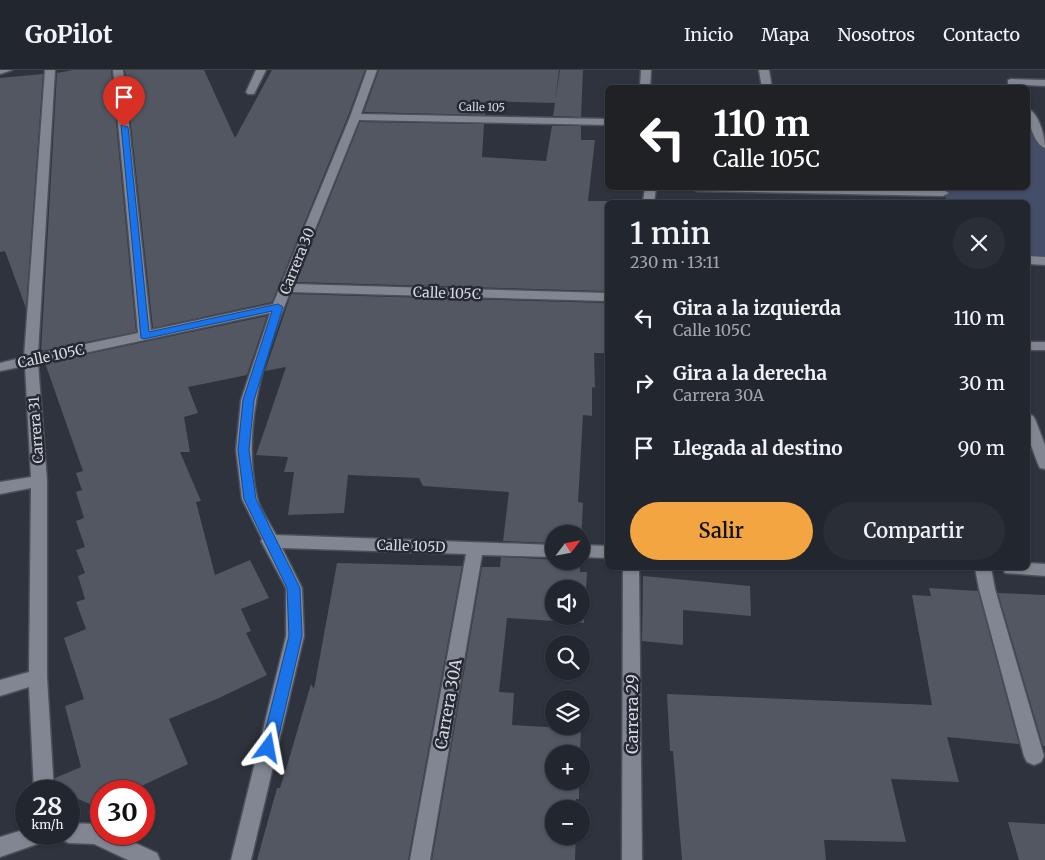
<!DOCTYPE html>
<html lang="es">
<meta charset="utf-8">
<style>
:root{--surface:#22262e;--page:#2a2e36;--text:#f1f3f6;--muted:#a2a5aa;--line:#3f434a;--accent:#f3a542}
body{margin:0;font-family:Merriweather,serif;background:var(--page);color:var(--text);height:100vh;display:flex;flex-direction:column;font-size:19px;white-space:nowrap}
*{box-sizing:border-box;margin:0}
p{font-size:16px;color:var(--muted)}
.icon{flex:none;width:28px;height:28px;fill:none;stroke:currentColor;stroke-width:2;stroke-linecap:round;stroke-linejoin:round}
.map{position:relative;flex:1;overflow:hidden}
.panel{position:absolute;left:605px;top:130px;width:425px;height:370px;display:flex;flex-direction:column;background:var(--surface);border-radius:8px;box-shadow:0 1px 4px #0004,0 0 0 1px var(--line)}
.panel>*{flex:none}
.guide{position:absolute;left:605px;top:15px;width:425px;height:105px;border-radius:8px;box-shadow:0 1px 4px #0004,0 0 0 1px var(--line);background:#202124;color:#fff;overflow:hidden}
.needle{width:32px;rotate:58deg}
.tools{position:absolute;left:545px;top:455px;display:grid;gap:10px}
.tools a{display:grid;place-items:center;width:45px;height:45px;border-radius:50%;background:var(--surface);box-shadow:0 1px 4px #0004,0 0 0 1px var(--line);font-size:25px}
.speed{position:absolute;left:15px;top:710px;display:flex;gap:10px;font-size:25px;font-weight:700;text-align:center}
.speed>*{display:grid;place-content:center;width:65px;height:65px;border-radius:50%;background:var(--surface);box-shadow:0 1px 4px #0004,0 0 0 1px var(--line);line-height:1}
.speed small{font-size:12px;font-weight:400}
.speed .limit{border:8px solid #d22;background:#fff;color:#111}
.pin{position:absolute;display:grid;place-items:center;width:42px;height:42px;color:#fff;margin:-51px -21px;border-radius:50% 50% 50% 0;rotate:-45deg;box-shadow:0 0 5px #0007}
.pin .icon{rotate:45deg}
.me{position:absolute;width:55px;margin:-28px;rotate:13deg;stroke-linejoin:round;filter:drop-shadow(0 0 4px #0008)}
.turn{display:flex;align-items:center;gap:18px;height:105px;padding:0 25px;font-size:22px}
.turn .icon{width:65px;height:65px;stroke-width:2.5}
.turn b{display:block;font-size:35px;line-height:42px}
.round{display:grid;place-items:center;flex:none;width:52px;height:52px;border-radius:26px;background:var(--page)}
.head{display:flex;align-items:center;justify-content:space-between;height:85px;padding:0 25px}
h1{font-size:30px;font-weight:600;line-height:38px}
.cta{display:flex;gap:10px;margin-top:auto;padding:10px 25px}
.cta a{flex:1;height:58px;border-radius:30px;background:var(--accent);color:#111;font-size:20px;font-weight:600;line-height:58px;text-align:center}
.cta a+a{background:var(--page);color:var(--text)}
ul{padding:0;list-style:none}
li{display:flex;align-items:center;gap:15px;height:65px;padding:0 25px}
li div{flex:1}
li b{display:block;font-size:19px}
li em{font-style:normal}
header{display:flex;align-items:center;gap:30px;box-sizing:border-box;height:70px;padding:0 25px;background:var(--surface);border-bottom:1px solid var(--line)}
header strong{font-size:24px}
nav{display:flex;gap:28px;margin-inline-start:auto;font-size:18px}
.map>svg:first-child{display:block}
.green{fill:#444e69}
.building{fill:#525762;fill-rule:evenodd}
.lines{fill:none;stroke-linecap:round;stroke-linejoin:round}
.minor-casing{stroke:#4c4f58;stroke-width:3}
.minor{fill:#818692;fill-rule:evenodd}
.route{fill:#1a73e8;stroke:#114b97}
.labels{text-anchor:middle;stroke-width:5;stroke-linejoin:round;paint-order:stroke}
.far-street-label{font-size:11px;fill:#d5d8df;stroke:#252932}
.street-label{font-size:14px;fill:#d5d8df;stroke:#252932}
.near-street-label{font-size:16px;fill:#d5d8df;stroke:#252932}
</style>
<header>
<strong>GoPilot</strong>
<nav><a>Inicio</a><a>Mapa</a><a>Nosotros</a><a>Contacto</a></nav>
</header>
<div class="map">
<svg width="1045" height="790" viewBox="0 0 1045 790">
<rect width="100%" height="100%" fill="#2e333d"/>
<polygon class="green" points="1028,60 1038,60 1045,75 1045,191 1028,190 1028,132 947,132 942,118 1028,118"/>
<g class="building">
<polygon points="73,0 111,0 136,262 41,281 57,3"/>
<polygon points="125,0 204,0 235,68 272,0 365,0 348,46 272,232 153,258"/>
<polygon points="379,0 559,0 555,31 560,0 583,0 581,47 553,46 555,33 486,31 485,45 364,42"/>
<polygon points="43,4 26,238 5,181 0,182 0,8"/>
<polygon points="360,52 484,54 482,87 546,91 552,56 581,56 581,70 595,70 588,131 608,131 608,219 606,221 296,212"/>
<polygon points="291,224 606,233 605,283 594,283 595,318 592,317 592,346 583,345 578,432 583,433 581,473 581,464 554,464 554,473 503,471 509,422 423,416 419,408 348,405 344,443 288,445 294,402 284,402 288,387 256,385 286,297 265,301"/>
<polygon points="267,246 247,305 188,317 198,343 184,347 190,382 180,382 201,431 196,432 215,505 250,490 269,528 241,539 251,561 246,563 267,605 219,628 169,649 188,694 131,721 101,721 101,739 69,725 69,721 56,721 55,708 81,697 65,636 84,629 64,568 86,559 76,532 85,529 78,506 85,503 76,480 85,477 76,451 84,448 76,422 82,420 76,403 83,401 45,293"/>
<path d="M 501,487 L 580,491 L 580,502 L 587,502 L 584,553 L 507,548 L 499,622 L 514,623 L 512,655 L 581,659 L 580,684 L 554,684 L 554,711 L 579,711 L 579,729 L 576,729 L 576,739 L 554,739 L 554,766 L 576,766 L 575,790 L 432,790 L 482,497 L 500,497 ZM 554,519 L 581,519 L 581,546 L 554,546 Z"/>
<polygon points="337,493 462,496 408,790 257,790 277,718 280,718 287,696 311,614 314,619"/>
<polygon points="643,506 750,516 751,546 683,540 683,575 642,571"/>
<polygon points="929,518 978,521 1019,674 947,667 959,712 891,709 906,772 824,770 826,790 682,790 673,681 670,681 667,624 932,635 912,525 931,526"/>
<polygon points="998,523 1045,525 1045,676 1043,676"/>
<polygon points="1008,752 1045,754 1045,790 1019,790"/>
</g>
<g class="lines">
<defs>
<g id="minor">
<polygon points="0,0 12,0 0,4"/>
<path d="M 45,0 L 55,0 L 38,284 L 138,263 L 113,0 L 123,0 L 151,260 L 273,234 L 350,47 L 367,0 L 377,0 L 361,44 L 608,49 L 608,55 L 359,50 L 293,214 L 608,223 L 608,231 L 290,222 C 264,287 241,357 257,427 C 260,440 270,453 276,465 L 554,475 L 554,487 L 482,485 L 430,790 L 410,790 L 466,484 L 282,478 L 302,518 L 304,566 L 251,790 L 231,790 L 286,566 L 286,518 L 261,471 L 262,469 L 242,429 L 236,380 L 241,330 L 270,243 L 38,293 L 47,411 L 47,607 L 54,721 L 34,721 L 29,617 L 0,626 L 0,610 L 29,602 L 31,418 L 0,424 L 0,412 L 31,407 L 25,296 L 0,301 L 0,293 L 24,287 Z"/>
<polygon points="256,0 266,0 254,24 248,24 246,22"/>
<polygon points="641,0 651,0 650,18 640,18"/>
<polygon points="759,0 769,0 772,18 762,18"/>
<polygon points="1011,9 1045,10 1045,16 1008,14 1008,10"/>
<path d="M 1028,39 C 1039,43 1045,67 1045,78 C 1034,75 1027,49 1028,39 Z"/>
<polygon points="645,118 656,118 654,132 643,132"/>
<polygon points="691,118 943,120 949,123 943,126 697,121"/>
<polygon points="1028,186 1045,187 1045,195 1028,194"/>
<rect x="1028" y="272" width="17" height="8"/>
<polygon points="1028,344 1033,346 1035,349 1045,375 1045,399 1040,398 1038,394 1028,367"/>
<polygon points="581,475 608,476 608,488 581,487"/>
<polygon points="1028,493 1045,494 1045,506 1005,503 1003,498 1028,498"/>
<polygon points="623,498 639,498 642,790 622,790"/>
<polygon points="975,498 991,498 995,519 1044,686 1041,692 1034,695 1027,692 1024,686 979,519"/>
<polygon points="69,753 95,754 101,757 101,764 116,764 157,783 160,790 128,790 94,774 69,773 62,770 59,764 69,764"/>
<polygon points="26,759 26,764 49,764 46,771 0,787 0,767"/>
</g>
</defs>
<use href="#minor" class="minor-casing"/>
<use href="#minor" class="minor"/>
</g>
<polygon class="route" points="121,55 128,57 149,262 278,234 283,237 254,330 249,380 256,429 300,518 302,566 276,678 274,683 268,685 263,683 261,678 289,566 287,518 244,429 238,380 243,330 272,241 144,269 141,268"/>
<g class="labels">
<g class="far-street-label">
<text transform="translate(482 37) rotate(1)" y="4">Calle 105</text>
</g>
<g class="street-label">
<text transform="translate(297 191) rotate(-68)" y="5">Carrera 30</text>
<text transform="translate(447 223) rotate(2)" y="5">Calle 105C</text>
<text transform="translate(51 286) rotate(-12)" y="5">Calle 105C</text>
<text transform="translate(36 360) rotate(-94)" y="5">Carrera 31</text>
<text transform="translate(411 476) rotate(2)" y="5">Calle 105D</text>
</g>
<g class="near-street-label">
<text transform="translate(448 634) rotate(-80)" y="6">Carrera 30A</text>
<text transform="translate(632 644) rotate(-90)" y="6">Carrera 29</text>
</g>
</g>
</svg>
<div class="tools">
<a><svg class="needle" viewBox="-14 -14 28 28"><path d="M0-13l5 13h-10z" fill="#e53935"/><path d="M0 13l5-13h-10z" fill="#a2a5aa"/></svg></a>
<a><svg class="icon" aria-label="sound" viewBox="0 0 24 24"><path d="M4 9h4l5-4v14l-5-4H4zM17 9q2 3 0 6"/></svg></a>
<a><svg class="icon" aria-label="search" viewBox="0 0 24 24"><circle cx="10" cy="10" r="6"/><path d="M15 15l6 6"/></svg></a>
<a><svg class="icon" aria-label="layers" viewBox="0 0 24 24"><path d="M12 4l9 5-9 5-9-5zM3 14l9 5 9-5"/></svg></a>
<a>+</a>
<a>−</a>
</div>
<div class="speed"><div>28<small>km/h</small></div><div class="limit">30</div></div>
<div class="pin" style="left:124px;top:57px;background:#d93025"><svg class="icon" aria-label="arrive" viewBox="0 0 24 24"><path d="M6 21V4h12l-3 4 3 4H6"/></svg></div>
<svg class="me" style="left:268px;top:678px" viewBox="-20 -20 40 40"><path d="M0-17L14 15 0 8-14 15z" fill="#1a73e8" stroke="#fff" stroke-width="4"/></svg>
<div class="guide">
<div class="turn"><svg class="icon" aria-label="left" viewBox="0 0 24 24"><path d="M17 20v-9H6M10 6l-5 5 5 5"/></svg><div><b>110 m</b>Calle 105C</div></div>
</div>
<section class="panel">
<div class="head"><div><h1>1 min</h1><p>230 m · 13:11</p></div><a class="round"><svg class="icon" aria-label="close" viewBox="0 0 24 24"><path d="M6 6l12 12M18 6L6 18"/></svg></a></div>
<ul>
<li><svg class="icon" aria-label="left" viewBox="0 0 24 24"><path d="M17 20v-9H6M10 6l-5 5 5 5"/></svg><div><b>Gira a la izquierda</b><p>Calle 105C</p></div><em>110 m</em></li>
<li><svg class="icon" aria-label="right" viewBox="0 0 24 24"><path d="M7 20v-9h11M14 6l5 5-5 5"/></svg><div><b>Gira a la derecha</b><p>Carrera 30A</p></div><em>30 m</em></li>
<li><svg class="icon" aria-label="arrive" viewBox="0 0 24 24"><path d="M6 21V4h12l-3 4 3 4H6"/></svg><div><b>Llegada al destino</b></div><em>90 m</em></li>
</ul>
<div class="cta"><a>Salir</a><a>Compartir</a></div>
</section>
</div>
